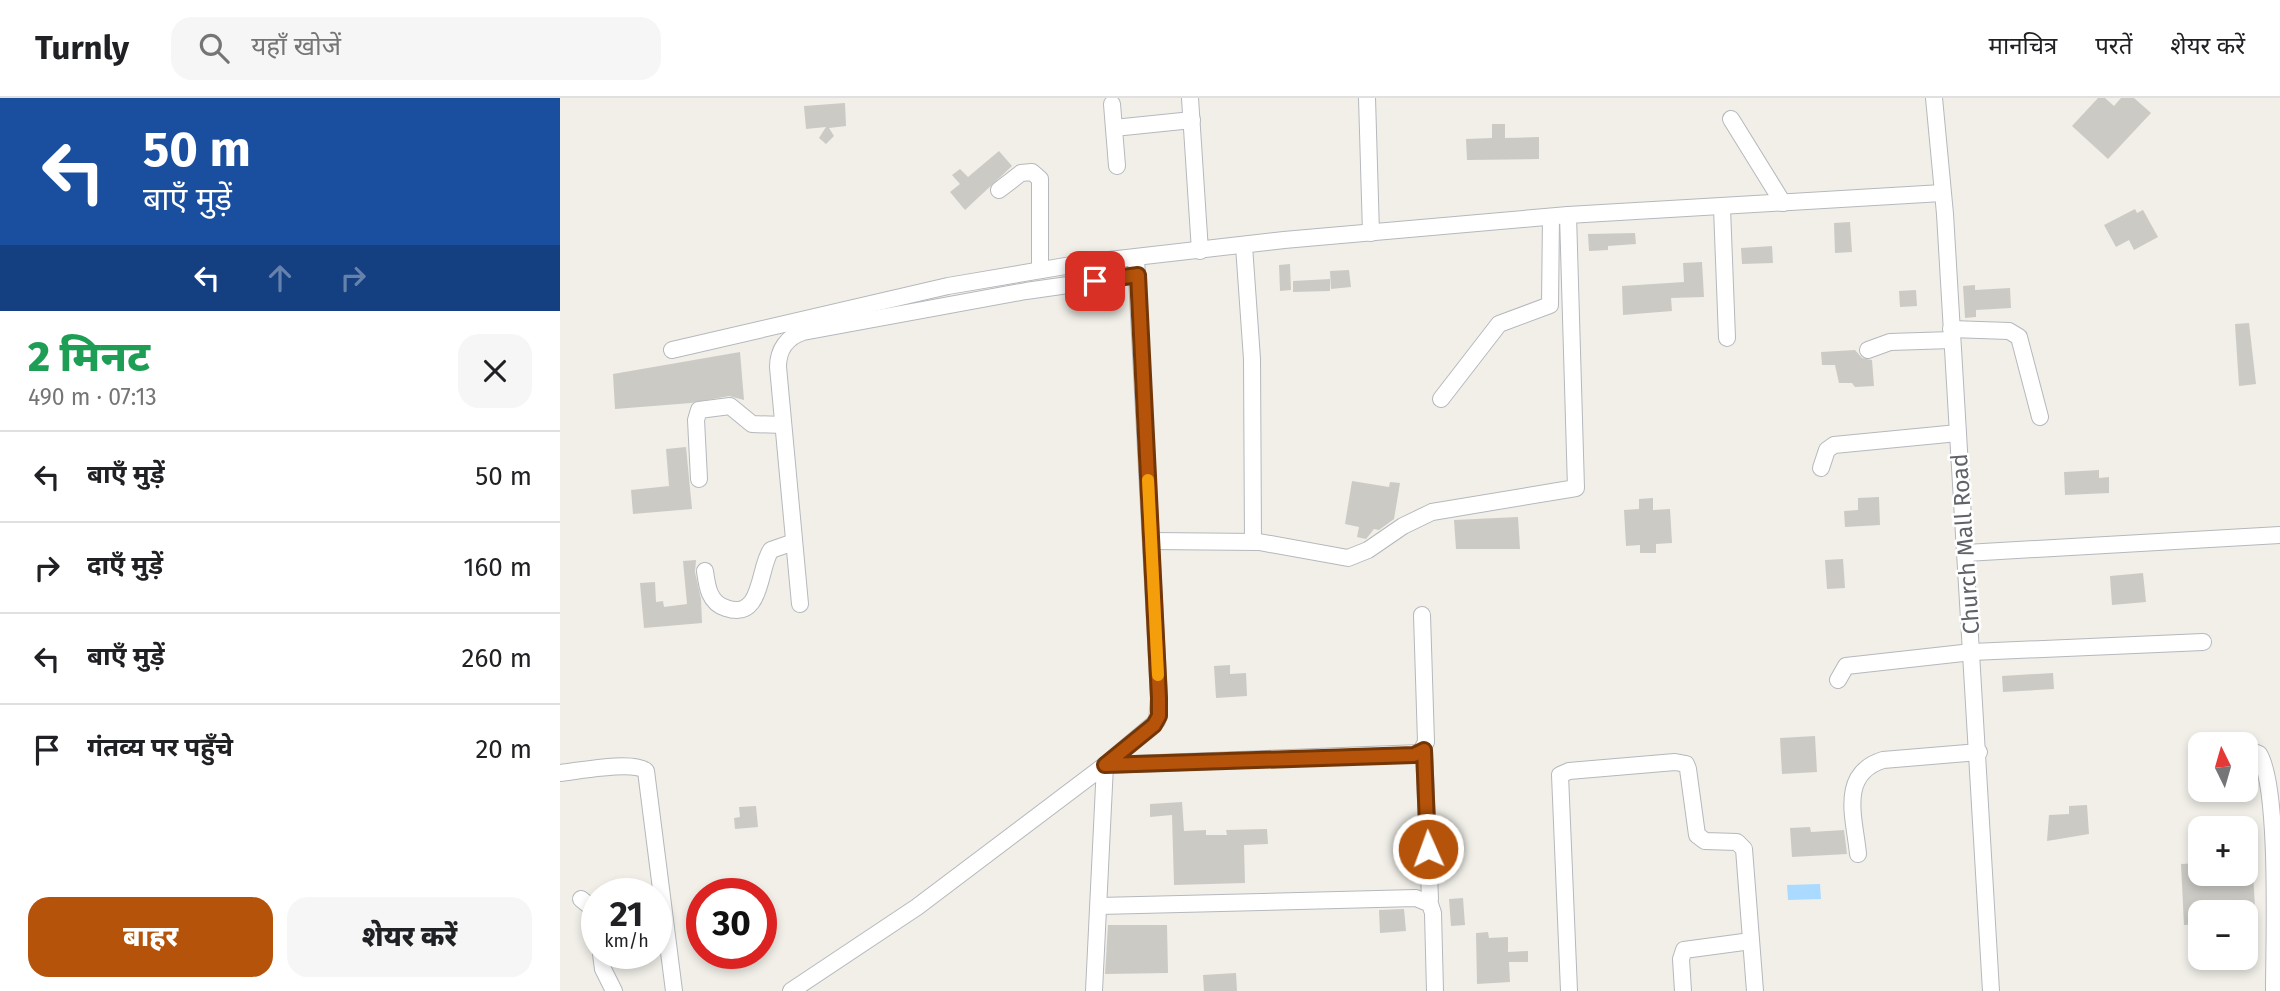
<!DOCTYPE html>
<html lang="hi">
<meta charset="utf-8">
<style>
:root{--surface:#fff;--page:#f6f6f6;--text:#202124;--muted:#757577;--line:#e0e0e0;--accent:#b45309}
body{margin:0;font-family:"Fira Sans","Noto Sans Devanagari",sans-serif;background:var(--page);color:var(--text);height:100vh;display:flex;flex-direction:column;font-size:26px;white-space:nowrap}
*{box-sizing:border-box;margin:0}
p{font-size:23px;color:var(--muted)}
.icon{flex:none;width:38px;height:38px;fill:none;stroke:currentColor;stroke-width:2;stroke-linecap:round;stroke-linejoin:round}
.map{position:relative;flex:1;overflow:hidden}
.panel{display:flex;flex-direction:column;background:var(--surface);width:560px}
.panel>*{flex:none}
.guide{background:#1a4fa0;color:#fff;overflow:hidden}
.needle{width:46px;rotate:355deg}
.tools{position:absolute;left:1628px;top:634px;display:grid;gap:14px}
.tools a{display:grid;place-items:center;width:70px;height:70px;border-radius:14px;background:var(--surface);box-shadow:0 4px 10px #0003;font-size:35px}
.speed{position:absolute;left:21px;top:780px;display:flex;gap:14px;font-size:35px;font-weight:700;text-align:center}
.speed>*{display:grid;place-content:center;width:91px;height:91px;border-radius:50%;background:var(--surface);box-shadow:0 4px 10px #0003;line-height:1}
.speed small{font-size:18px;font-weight:400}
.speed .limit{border:10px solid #d22;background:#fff;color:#111}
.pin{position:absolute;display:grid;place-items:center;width:60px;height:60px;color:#fff;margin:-30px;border-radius:14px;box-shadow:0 4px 10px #0006}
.me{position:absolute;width:77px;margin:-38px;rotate:358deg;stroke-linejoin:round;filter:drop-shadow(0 0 5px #0008)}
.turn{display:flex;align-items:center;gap:24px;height:147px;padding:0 28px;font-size:32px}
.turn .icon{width:91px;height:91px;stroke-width:2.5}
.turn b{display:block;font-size:49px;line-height:60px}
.lanes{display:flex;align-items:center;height:66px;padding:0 28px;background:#0003;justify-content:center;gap:35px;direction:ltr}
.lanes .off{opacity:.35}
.round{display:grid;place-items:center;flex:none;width:74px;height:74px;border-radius:21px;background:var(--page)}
.headline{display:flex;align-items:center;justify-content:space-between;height:119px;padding:0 28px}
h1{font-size:42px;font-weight:800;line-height:52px;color:#1e9e55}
.primary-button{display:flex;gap:14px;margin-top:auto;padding:14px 28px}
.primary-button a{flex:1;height:80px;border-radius:21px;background:var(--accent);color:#fff;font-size:28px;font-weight:800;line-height:80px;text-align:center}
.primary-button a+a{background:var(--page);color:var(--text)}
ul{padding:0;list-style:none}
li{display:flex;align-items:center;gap:21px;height:91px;padding:0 28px;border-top:2px solid var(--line)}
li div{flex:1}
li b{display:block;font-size:26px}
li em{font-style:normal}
header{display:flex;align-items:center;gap:42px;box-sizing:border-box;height:98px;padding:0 35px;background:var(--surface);border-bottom:2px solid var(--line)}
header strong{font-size:33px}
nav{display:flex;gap:38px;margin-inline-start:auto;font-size:24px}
.search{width:490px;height:63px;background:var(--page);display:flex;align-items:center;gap:18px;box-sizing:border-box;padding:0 24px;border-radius:21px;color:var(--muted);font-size:26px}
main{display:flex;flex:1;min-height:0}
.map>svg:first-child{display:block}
.water{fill:#aadaff}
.building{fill:#cccac5}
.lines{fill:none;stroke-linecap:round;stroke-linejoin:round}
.minor-casing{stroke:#b5b8bc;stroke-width:18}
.minor{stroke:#fff;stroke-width:16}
.route-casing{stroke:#753606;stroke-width:18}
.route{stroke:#b45309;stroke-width:12}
.slow{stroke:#f59e0b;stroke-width:12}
.labels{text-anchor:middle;stroke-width:5;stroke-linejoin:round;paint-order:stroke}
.street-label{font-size:23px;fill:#5f6368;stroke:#fff}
</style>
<header>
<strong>Turnly</strong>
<div class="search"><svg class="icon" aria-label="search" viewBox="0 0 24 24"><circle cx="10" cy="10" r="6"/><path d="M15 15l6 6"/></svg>यहाँ खोजें</div>
<nav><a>मानचित्र</a><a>परतें</a><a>शेयर करें</a></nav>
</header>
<main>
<section class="panel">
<div class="guide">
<div class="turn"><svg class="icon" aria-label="left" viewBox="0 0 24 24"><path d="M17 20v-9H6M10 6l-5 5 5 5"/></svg><div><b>50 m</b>बाएँ मुड़ें</div></div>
<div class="lanes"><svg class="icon" aria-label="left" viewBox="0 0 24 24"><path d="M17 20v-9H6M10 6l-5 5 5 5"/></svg><svg class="icon off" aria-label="ahead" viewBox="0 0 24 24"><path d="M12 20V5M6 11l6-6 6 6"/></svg><svg class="icon off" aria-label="right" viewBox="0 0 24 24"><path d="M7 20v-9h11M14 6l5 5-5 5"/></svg></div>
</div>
<div class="headline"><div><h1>2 मिनट</h1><p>490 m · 07:13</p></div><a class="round"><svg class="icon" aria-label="close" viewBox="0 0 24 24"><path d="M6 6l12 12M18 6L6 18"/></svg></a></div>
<ul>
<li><svg class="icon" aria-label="left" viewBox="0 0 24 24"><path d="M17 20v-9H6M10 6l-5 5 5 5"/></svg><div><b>बाएँ मुड़ें</b></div><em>50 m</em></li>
<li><svg class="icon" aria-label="right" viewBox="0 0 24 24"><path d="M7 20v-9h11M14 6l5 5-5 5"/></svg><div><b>दाएँ मुड़ें</b></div><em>160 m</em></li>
<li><svg class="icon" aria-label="left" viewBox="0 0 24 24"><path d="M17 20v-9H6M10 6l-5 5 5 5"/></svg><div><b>बाएँ मुड़ें</b></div><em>260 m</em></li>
<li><svg class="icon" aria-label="arrive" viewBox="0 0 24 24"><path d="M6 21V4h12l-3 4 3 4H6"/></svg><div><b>गंतव्य पर पहुँचे</b></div><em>20 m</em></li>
</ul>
<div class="primary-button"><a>बाहर</a><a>शेयर करें</a></div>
</section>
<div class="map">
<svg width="1720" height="893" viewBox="0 0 1720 893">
<rect width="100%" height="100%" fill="#f1efe8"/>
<polygon class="water" points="1260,786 1261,801 1228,802 1227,787"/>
<g class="building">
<polygon points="1538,0 1545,0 1554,8 1561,0 1574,0 1591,15 1548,61 1512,28"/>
<polygon points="285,5 286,28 269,30 274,38 266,46 259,40 266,29 246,31 244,8"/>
<polygon points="932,26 945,26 945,40 979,39 979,61 907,62 906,41 932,40"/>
<polygon points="439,53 452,68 405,112 390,94 400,86 392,77 400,71 408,79"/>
<polygon points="1575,111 1577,115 1583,112 1598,139 1574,152 1569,142 1556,149 1544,127"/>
<polygon points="1290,124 1292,154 1275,155 1274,125"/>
<polygon points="1075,135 1076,146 1048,148 1048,152 1029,153 1028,136"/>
<polygon points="1212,148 1213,165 1182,166 1181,150"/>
<polygon points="1142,164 1144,199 1111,200 1112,213 1063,217 1062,188 1124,184 1123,165"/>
<polygon points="730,166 731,192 720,193 719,167"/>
<polygon points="789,172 791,189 771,191 770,173"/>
<polygon points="770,181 770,193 733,194 733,183"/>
<polygon points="1415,187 1415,192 1450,190 1451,210 1416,212 1416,219 1405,220 1403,188"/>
<polygon points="1356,192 1357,208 1340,209 1339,193"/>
<polygon points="1689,225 1696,286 1679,288 1675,226"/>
<polygon points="1295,252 1302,260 1312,262 1314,288 1295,289 1292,285 1279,285 1275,267 1262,267 1261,254"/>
<polygon points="180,254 184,302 169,298 131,305 55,311 53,276"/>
<polygon points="126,349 132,411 73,416 71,392 109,388 106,351"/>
<polygon points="1539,372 1539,380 1549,379 1549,395 1505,397 1504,374"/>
<polygon points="792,383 829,389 830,384 840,385 834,421 819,432 814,431 806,441 797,439 799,429 785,426"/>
<polygon points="1319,399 1320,427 1285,429 1284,413 1298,412 1298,400"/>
<polygon points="1093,400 1093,412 1110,411 1112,445 1096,446 1096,455 1080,455 1080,447 1066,448 1064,412 1079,411 1079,401"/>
<polygon points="958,419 960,451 896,451 894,422"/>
<polygon points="1283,461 1285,490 1267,491 1265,462"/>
<polygon points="136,462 135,474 141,501 142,525 84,530 80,485 95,484 96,504 103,503 104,509 127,506 123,463"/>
<polygon points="1583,475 1586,504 1552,507 1550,478"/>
<polygon points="670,567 670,576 686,575 687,598 656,600 654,568"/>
<polygon points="1493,575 1494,591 1443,594 1442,578"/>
<polygon points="1255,638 1257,674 1222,676 1220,640"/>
<polygon points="622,704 624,733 646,732 646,737 667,737 666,732 707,731 708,746 684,747 685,785 614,787 612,717 590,719 590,706"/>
<polygon points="1527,707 1529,736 1487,743 1489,717 1509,716 1509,708"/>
<polygon points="196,708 198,729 175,731 174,720 180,719 179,709"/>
<polygon points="1250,729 1251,734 1284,732 1287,756 1232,759 1230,730"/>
<polygon points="1640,765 1640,775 1693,775 1695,809 1640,814 1640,826 1624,827 1621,766"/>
<polygon points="903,800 905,827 891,828 889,801"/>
<polygon points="844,811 846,833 820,835 819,812"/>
<polygon points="548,827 607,827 608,875 545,876"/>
<polygon points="928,834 929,840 948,839 948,854 968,853 968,864 949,864 950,884 917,886 916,835"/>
<polygon points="676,875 677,893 644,893 643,877"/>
</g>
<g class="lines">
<defs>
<g id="minor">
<polyline points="630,0 640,153"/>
<polyline points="807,0 811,135"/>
<polyline points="1374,0 1385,116 1431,893"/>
<polyline points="552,6 557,68"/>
<polyline points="1171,21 1223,105"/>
<polyline points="554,30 632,22"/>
<polyline points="439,92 461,75 472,74 480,81 480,172"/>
<polyline points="1162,110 1167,240"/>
<polyline points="684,148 692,261 693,444"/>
<polyline points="1391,231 1449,233 1459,239 1480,319"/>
<polyline points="112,252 388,188 523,165 724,142 1008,117 1382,95"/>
<polyline points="1308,252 1330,244 1392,242"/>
<polyline points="881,301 939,226 990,207 991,119"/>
<polyline points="1261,370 1267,352 1274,347 1398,335"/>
<polyline points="139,381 136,322 139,312 170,308 192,326 223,327"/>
<polyline points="591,443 699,444 788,460 808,452 843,428 872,414 1016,390 1008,117"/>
<polyline points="1406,455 1720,437"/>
<path d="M 145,473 C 147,488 149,505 166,510 C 203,523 198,470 211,452 L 234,444"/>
<path d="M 240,506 L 218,269 C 218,252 227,239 243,234 L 466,193 L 578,177"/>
<polyline points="1278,582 1286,568 1412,554 1643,544"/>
<path d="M 1685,650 L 1699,656 C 1720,690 1714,846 1714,893"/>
<polyline points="864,652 870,801"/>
<path d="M 0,675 C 19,673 73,662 86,673 L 114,893"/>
<path d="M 1298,756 C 1295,722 1278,676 1323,662 L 1419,654"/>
<polyline points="21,801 37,814"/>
<polyline points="539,808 856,800 870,806 873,815 875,893"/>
<polyline points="41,856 43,871 54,893"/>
<polyline points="231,893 357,809 545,667 597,623 599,600 576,160"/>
<polyline points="534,893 545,667 860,655 866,644 862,517"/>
<polyline points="1009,893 1000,677 1009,673 1115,664 1126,666 1128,671 1137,737 1145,743 1177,744 1184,751 1195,893"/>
<polyline points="1123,893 1121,861 1124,852 1191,843"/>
</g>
</defs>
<use href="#minor" class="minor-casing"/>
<use href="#minor" class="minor"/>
</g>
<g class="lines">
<defs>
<polyline id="route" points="535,183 578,177 599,600 599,618 594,627 545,667 854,657 864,652 868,751"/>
</defs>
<use href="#route" class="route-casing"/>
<use href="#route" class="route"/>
<polyline class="slow" points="588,382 598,577"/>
</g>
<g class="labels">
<g class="street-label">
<text transform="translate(1405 446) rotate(-94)" y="8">Church Mall Road</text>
</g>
</g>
</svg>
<div class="tools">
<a><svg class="needle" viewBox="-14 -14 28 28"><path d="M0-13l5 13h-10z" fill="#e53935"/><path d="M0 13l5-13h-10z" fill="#757577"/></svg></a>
<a>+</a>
<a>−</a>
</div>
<div class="speed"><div>21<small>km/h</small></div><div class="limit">30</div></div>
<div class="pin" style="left:535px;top:183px;background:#d93025"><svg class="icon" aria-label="arrive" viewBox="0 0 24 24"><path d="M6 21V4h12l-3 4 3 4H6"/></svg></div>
<svg class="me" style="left:868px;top:751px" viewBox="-20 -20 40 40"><circle r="17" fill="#b45309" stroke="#fff" stroke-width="3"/><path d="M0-11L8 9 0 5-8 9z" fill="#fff"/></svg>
</div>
</main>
